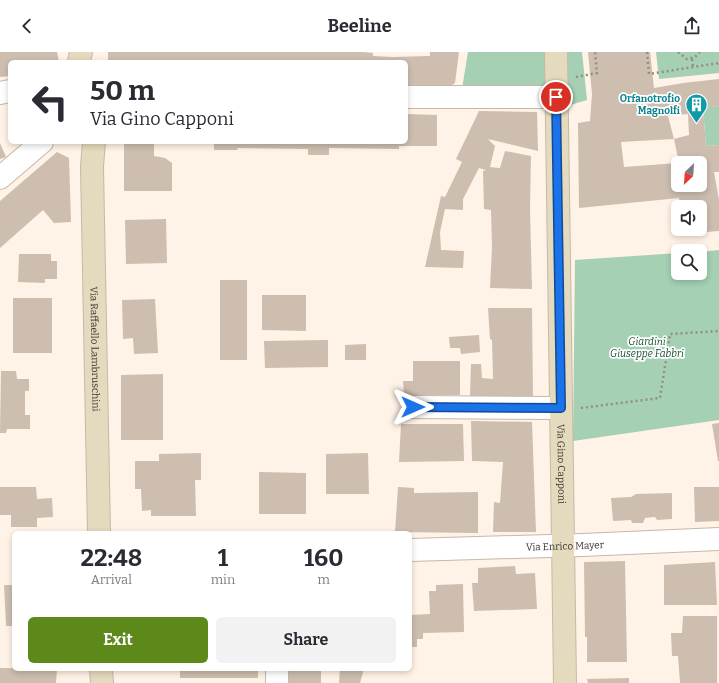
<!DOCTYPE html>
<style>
:root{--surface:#fff;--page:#f2f2f3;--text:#2b2b33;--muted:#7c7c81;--accent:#5c8919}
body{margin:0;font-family:Bitter,serif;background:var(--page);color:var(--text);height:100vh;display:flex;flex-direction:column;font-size:15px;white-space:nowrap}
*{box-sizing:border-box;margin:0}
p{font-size:13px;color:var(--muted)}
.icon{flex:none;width:22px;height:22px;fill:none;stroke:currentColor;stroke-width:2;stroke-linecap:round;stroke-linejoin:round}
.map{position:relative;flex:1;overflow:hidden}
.side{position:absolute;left:12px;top:479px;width:400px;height:140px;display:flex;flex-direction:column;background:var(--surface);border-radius:6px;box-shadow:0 2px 6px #0003}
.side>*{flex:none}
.guide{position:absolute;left:8px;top:8px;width:400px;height:84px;border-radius:6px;box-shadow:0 2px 6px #0003;background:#fff;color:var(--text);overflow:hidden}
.needle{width:26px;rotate:205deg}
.fabs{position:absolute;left:671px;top:104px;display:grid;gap:8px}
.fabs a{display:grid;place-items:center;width:36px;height:36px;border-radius:6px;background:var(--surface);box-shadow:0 2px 6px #0003;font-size:20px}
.pin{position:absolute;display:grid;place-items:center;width:34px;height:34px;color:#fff;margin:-17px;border:2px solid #fff;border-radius:50%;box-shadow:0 1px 4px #0007}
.me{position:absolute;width:44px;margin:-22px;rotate:90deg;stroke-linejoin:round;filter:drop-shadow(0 0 3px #0008)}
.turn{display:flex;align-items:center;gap:14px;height:84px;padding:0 16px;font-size:18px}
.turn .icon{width:52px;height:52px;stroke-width:2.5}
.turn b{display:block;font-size:28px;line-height:34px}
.eta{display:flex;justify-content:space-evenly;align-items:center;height:68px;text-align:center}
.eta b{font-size:24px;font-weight:700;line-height:28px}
.primary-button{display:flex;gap:8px;margin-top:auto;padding:8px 16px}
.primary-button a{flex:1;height:46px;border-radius:6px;background:var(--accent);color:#fff;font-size:16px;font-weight:700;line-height:46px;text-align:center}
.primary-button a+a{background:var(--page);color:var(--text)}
header{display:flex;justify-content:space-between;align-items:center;height:52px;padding:0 16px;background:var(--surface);font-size:18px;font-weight:700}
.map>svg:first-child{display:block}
.green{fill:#a5d0b4}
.building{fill:#cdbeaf;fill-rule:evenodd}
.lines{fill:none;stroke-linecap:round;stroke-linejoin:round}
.street-casing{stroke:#c7b8a9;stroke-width:24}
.secondary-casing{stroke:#c7b8a9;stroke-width:24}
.path{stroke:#958c83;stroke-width:2.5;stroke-dasharray:2 3;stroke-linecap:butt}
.street{stroke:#fff;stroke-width:22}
.secondary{stroke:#e4dabe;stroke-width:22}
.route-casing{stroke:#114b97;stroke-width:10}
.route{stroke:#1a73e8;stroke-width:7}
.labels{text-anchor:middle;stroke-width:3.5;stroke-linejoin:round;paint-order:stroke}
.culture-label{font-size:10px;font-weight:bold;fill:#0d838f;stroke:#fff;text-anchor:end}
.park-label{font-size:10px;font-style:italic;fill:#194d31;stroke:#fff}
.street-label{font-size:10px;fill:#3b352f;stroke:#fff}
</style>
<header><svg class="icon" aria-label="back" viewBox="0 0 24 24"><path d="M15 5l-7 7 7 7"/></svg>Beeline<svg class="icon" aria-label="share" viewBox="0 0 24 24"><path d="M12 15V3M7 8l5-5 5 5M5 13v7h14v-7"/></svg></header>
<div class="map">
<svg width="719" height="631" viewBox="0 0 719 631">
<rect width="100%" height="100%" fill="#fff2e6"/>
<g class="green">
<polygon points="468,0 582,0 587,48 557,57 459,55"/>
<polygon points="656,0 719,0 719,21 659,27"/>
<polygon points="719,54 719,93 706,94 703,56"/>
<polygon points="719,198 719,368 573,389 575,208 678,201 678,221 700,221 700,200"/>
</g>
<g class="building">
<polygon points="0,0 57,0 59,10 10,10 10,24 0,25"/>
<polygon points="108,0 363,0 373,1 373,4 393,5 430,4 430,0 459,0 455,31 446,37 406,35 406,10 108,10"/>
<path d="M 588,0 L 650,0 L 654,36 L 683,31 L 719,27 L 719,54 L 703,56 L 706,94 L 719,93 L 719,120 L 714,120 L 719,148 L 719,179 L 683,182 L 682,177 L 700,177 L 700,155 L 680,155 L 679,146 L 579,156 L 578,71 L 590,69 L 592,42 ZM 688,62 L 689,83 L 674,87 L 668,64 ZM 674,87 L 679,111 L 700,111 L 700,133 L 678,133 L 678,111 L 624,115 L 621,90 Z"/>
<polygon points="479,59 537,60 538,99 488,87 495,94 490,115 500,116 505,99 531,104 530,156 532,237 490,236 492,195 491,158 484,157 483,119 486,118 479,116 463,147 463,158 445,157 440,180 441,198 464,199 463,216 425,215 441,144 445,145 462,110 456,107"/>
<polygon points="406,62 437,63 437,94 399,94 399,97 329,96 329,103 308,103 308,97 238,96 237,98 214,98 214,92 189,92 189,90 406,90"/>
<polygon points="124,90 154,90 154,104 165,106 172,111 172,139 124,139"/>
<polygon points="0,91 6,105 0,107"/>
<polygon points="57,100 69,106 71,170 54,171 43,158 0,196 0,149"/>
<polygon points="166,167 167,211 126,212 125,168"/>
<polygon points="19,202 51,202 51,209 57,209 57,227 45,227 45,231 18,230"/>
<rect x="220" y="228" width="27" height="80"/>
<polygon points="262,243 306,243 306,279 262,278"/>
<rect x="13" y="246" width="39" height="55"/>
<polygon points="155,247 158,301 134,302 133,286 123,287 122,248"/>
<polygon points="488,256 532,256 533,345 470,344 471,312 481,312 482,326 493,327 492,288 490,287"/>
<polygon points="479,283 480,300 461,302 460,296 450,296 449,285"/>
<polygon points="328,288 328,315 265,316 264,289"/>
<polygon points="366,292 366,308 345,308 345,293"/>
<polygon points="413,309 460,309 460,343 404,343 403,329 413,329"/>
<polygon points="1,319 16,319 17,327 29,327 29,339 25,339 25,363 30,363 30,377 7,377 6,381 0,381"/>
<polygon points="163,322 163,388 121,388 121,323"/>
<polygon points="471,369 532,370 536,480 493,480 494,450 500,451 503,410 472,409"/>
<polygon points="719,371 719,409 718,409 712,372"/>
<polygon points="401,372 463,372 464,409 399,410"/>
<polygon points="201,401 201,428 195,428 196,464 151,464 151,458 142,459 141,437 135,437 135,409 159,409 159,402"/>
<polygon points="368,401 369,442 326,442 326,402"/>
<polygon points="259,420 306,421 306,462 259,462"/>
<polygon points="0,435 36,435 37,447 52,446 53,465 37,466 37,475 11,475 11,463 0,463"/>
<polygon points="398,435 414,436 414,441 478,440 478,481 395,480"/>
<polygon points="694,435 719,435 719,469 695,470"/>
<polygon points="672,441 672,467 657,468 655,465 645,466 643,471 632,471 631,468 613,469 611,446 631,445 636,442"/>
<polygon points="625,509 627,610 587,610 587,585 585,585 584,510"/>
<polygon points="715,510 717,553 664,553 664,513"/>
<polygon points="515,514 516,522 535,521 537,557 474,559 472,531 478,531 478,516"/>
<polygon points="463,532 464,580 423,581 423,587 417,587 417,595 410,595 410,563 430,562 429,539 436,539 436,533"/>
<polygon points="4,533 14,533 14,574 6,574"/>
<polygon points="683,564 717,564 717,631 680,631 678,604 672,604 671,581 682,581"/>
<polygon points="0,616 57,617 56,631 0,631"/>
<rect x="180" y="617" width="78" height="9"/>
<rect x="288" y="617" width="33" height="14"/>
<polygon points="340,617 364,617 360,631 339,631"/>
<polygon points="629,626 629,631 588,631 587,627"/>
</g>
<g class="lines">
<defs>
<g id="street">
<polyline points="0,41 10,39"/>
<polyline points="406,45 556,45"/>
<polyline points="0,126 42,90"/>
<polyline points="413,355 561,356"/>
<path id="s1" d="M 410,498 L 582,493 L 719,487"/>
<polyline points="277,617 277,631"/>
</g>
<g id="secondary">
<path id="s2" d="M 556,0 L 565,631"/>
<polyline points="79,10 81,0"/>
<path id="s3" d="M 94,90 L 92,114 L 99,481"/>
<polyline points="101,617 102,631"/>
</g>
</defs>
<use href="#street" class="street-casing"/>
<use href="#secondary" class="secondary-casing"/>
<g class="path">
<polyline points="647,0 649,22 719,11"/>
<polyline points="678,0 687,7 695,5 700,0"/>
<polyline points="692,7 693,15"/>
<polyline points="576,25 597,21 595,0"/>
<polyline points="581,356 660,346 670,282 719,279"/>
</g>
<use href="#street" class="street"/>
<use href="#secondary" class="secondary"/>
</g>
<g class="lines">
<defs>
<polyline id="route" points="413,355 561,356 556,45"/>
</defs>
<use href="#route" class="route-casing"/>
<use href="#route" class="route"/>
</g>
<defs>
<symbol id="building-pin" viewBox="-11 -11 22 30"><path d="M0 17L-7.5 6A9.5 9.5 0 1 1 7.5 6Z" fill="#0f9aa8" stroke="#fff"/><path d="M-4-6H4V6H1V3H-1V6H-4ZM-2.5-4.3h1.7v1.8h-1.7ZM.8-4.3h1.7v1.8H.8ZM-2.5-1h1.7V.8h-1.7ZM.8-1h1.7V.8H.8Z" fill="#fff"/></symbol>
</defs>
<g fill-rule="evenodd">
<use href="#building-pin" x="684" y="40" width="25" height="34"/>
</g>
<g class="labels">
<g class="culture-label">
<text x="680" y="50">Orfanotrofio<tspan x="680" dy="12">Magnolfi</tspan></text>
</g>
<g class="park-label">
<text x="647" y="293">Giardini<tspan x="647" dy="12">Giuseppe Fabbri</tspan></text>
</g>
<g class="street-label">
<text dy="4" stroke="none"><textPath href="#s3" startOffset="207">Via Raffaello Lambruschini</textPath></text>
<text dy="4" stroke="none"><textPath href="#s2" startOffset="412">Via Gino Capponi</textPath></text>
<text dy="4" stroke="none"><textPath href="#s1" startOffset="155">Via Enrico Mayer</textPath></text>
</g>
</g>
</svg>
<div class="fabs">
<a><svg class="needle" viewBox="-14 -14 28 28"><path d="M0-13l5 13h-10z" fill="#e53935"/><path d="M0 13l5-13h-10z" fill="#7c7c81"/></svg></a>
<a><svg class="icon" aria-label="sound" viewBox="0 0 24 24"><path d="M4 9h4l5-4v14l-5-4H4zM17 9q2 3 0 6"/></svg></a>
<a><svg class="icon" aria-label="search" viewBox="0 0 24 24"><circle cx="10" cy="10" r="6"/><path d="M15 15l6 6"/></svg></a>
</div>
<div class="pin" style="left:556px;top:45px;background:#d93025"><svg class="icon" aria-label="arrive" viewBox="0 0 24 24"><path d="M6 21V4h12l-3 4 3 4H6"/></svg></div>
<svg class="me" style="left:413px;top:355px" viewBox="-20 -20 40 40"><path d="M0-17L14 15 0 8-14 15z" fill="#1a73e8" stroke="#fff" stroke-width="4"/></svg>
<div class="guide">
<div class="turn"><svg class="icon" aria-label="left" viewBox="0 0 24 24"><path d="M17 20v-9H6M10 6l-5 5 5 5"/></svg><div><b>50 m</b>Via Gino Capponi</div></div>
</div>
<section class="side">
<div class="eta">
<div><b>22:48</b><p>Arrival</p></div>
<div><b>1</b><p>min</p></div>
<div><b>160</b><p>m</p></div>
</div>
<div class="primary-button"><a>Exit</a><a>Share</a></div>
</section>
</div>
